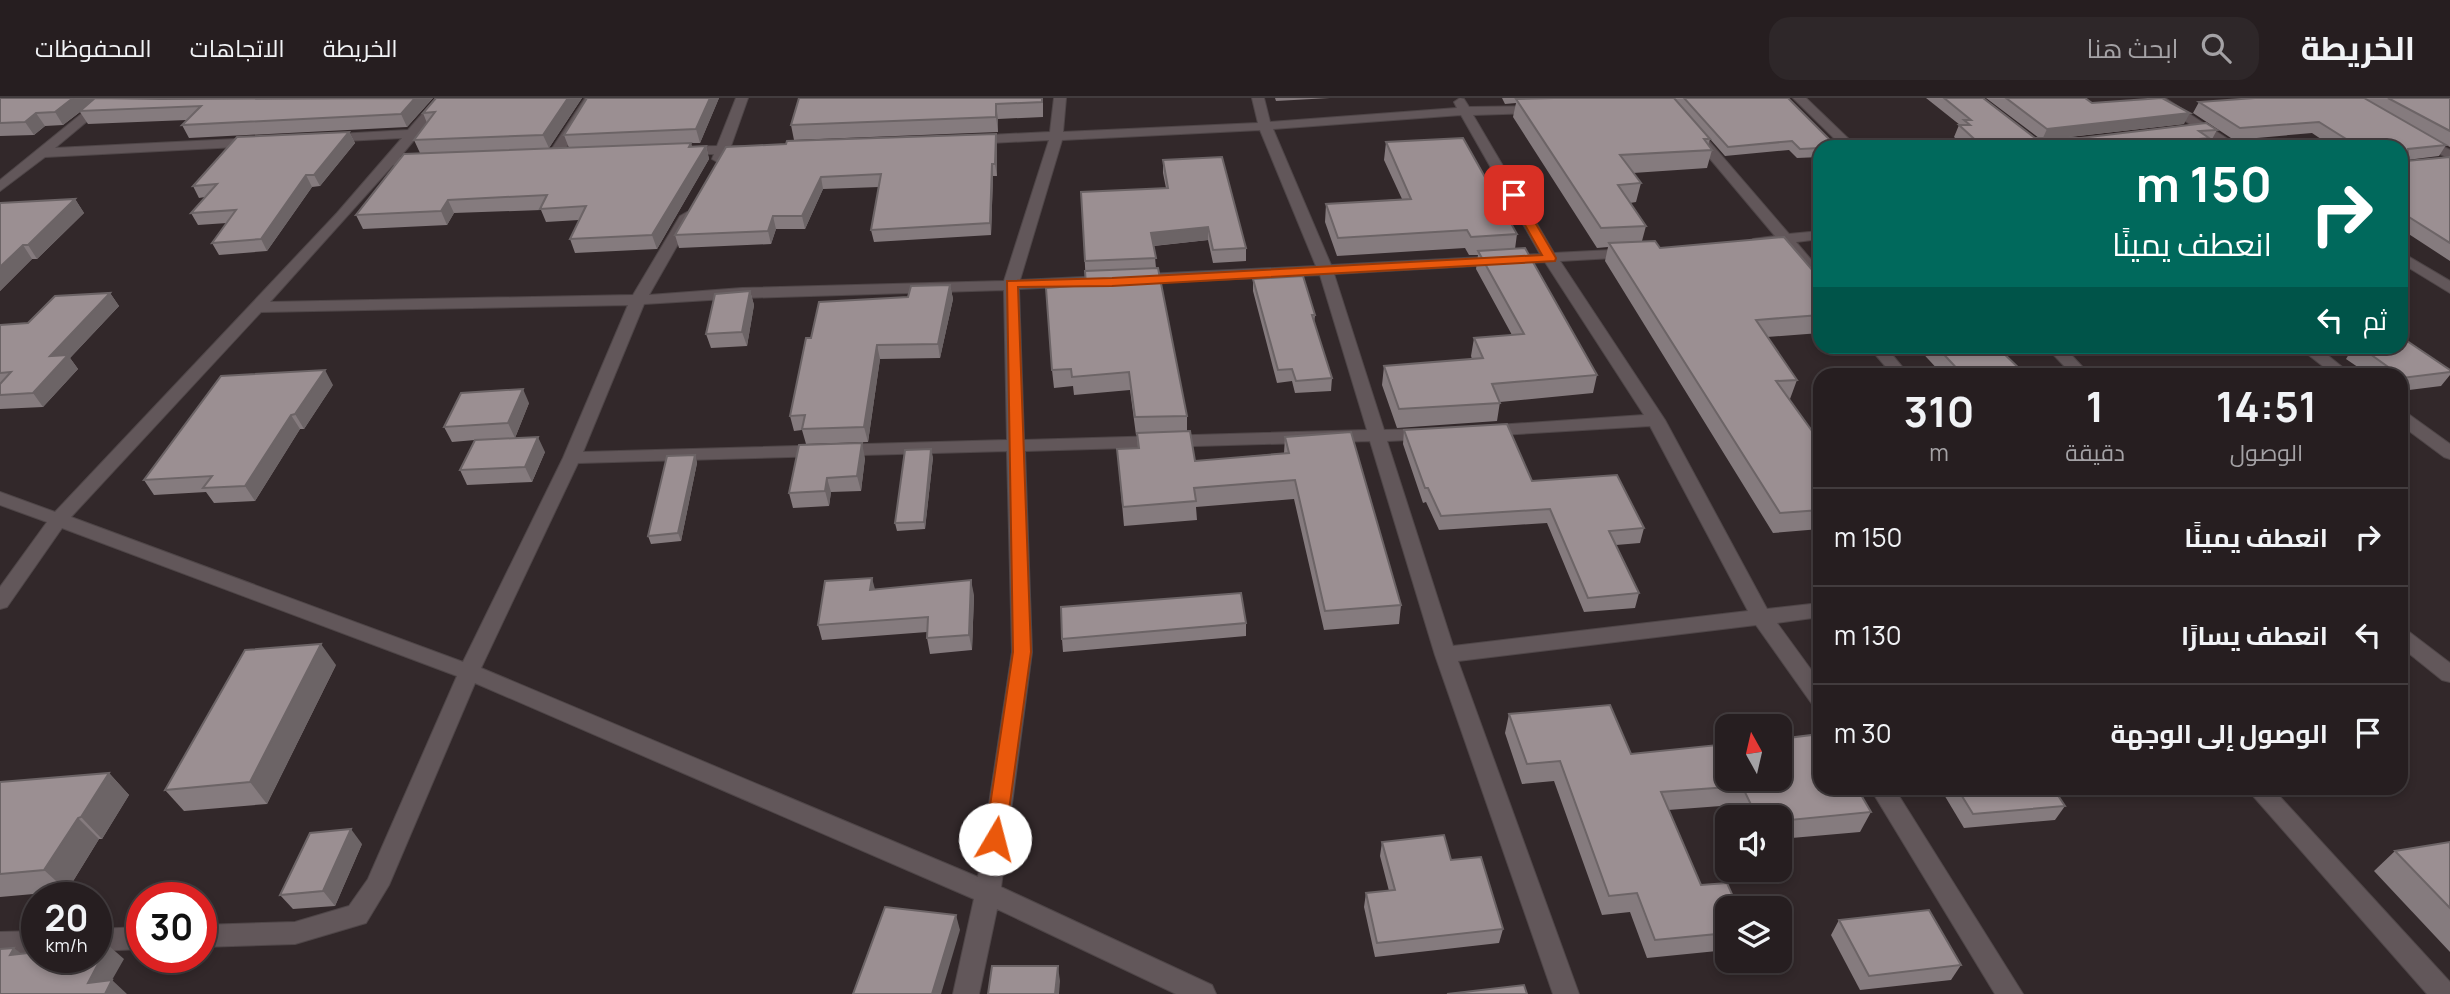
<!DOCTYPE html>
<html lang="ar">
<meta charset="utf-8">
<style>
:root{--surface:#261e20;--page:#2e2729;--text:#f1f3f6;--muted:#a4a2a5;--line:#423c3e}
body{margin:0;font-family:Manrope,Cairo,sans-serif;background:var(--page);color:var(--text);direction:rtl;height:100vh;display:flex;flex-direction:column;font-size:26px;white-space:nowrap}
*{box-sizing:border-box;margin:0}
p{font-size:23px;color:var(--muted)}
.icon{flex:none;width:38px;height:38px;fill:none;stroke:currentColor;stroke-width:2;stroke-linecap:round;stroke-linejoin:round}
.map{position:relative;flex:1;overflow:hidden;direction:ltr}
.details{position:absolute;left:1813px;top:270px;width:595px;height:427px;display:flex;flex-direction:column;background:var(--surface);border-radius:21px;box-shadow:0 4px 10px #0003,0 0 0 2px var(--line);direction:rtl}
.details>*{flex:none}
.guide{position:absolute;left:1813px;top:42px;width:595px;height:214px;border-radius:21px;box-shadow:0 4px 10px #0003,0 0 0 2px var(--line);direction:rtl;background:#00695c;color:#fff;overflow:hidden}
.needle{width:46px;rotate:352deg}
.tools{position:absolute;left:1715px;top:616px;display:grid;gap:14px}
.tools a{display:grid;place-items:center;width:77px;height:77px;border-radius:14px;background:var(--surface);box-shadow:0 4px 10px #0003,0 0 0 2px var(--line);font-size:35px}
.speed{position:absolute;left:21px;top:784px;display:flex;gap:14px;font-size:35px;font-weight:700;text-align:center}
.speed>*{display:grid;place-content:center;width:91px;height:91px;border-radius:50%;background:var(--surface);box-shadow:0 4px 10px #0003,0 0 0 2px var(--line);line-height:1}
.speed small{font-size:18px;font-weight:400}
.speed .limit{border:10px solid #d22;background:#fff;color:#111}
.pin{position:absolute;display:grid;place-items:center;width:60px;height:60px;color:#fff;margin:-30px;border-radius:14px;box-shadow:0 4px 10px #0006}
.me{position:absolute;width:77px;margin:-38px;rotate:8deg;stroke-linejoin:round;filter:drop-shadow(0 0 5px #0008)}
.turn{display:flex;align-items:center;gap:24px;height:147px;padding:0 21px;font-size:32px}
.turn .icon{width:91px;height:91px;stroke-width:2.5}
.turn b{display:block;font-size:49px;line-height:60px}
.then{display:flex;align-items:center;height:66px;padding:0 21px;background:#0003;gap:14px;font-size:26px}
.eta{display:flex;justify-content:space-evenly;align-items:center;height:119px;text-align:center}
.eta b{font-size:42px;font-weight:700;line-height:49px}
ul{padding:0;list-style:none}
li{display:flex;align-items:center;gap:21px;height:98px;padding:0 21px;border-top:2px solid var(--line)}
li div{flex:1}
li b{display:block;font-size:26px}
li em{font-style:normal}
header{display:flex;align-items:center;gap:42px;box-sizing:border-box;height:98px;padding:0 35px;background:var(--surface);border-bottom:2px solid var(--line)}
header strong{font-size:33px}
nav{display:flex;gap:38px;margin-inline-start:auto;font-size:24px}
.search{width:490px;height:63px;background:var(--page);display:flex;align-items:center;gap:18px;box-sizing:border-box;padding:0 24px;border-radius:21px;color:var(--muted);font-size:26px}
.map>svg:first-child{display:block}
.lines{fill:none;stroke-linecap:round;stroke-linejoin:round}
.minor-casing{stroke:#4f4648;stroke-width:2}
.minor{fill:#62575a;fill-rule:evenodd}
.wall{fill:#857b7e}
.shaded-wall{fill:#6c6466}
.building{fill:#9b8f92;stroke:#6c6466;stroke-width:2}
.route{fill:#ea580c;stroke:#983908;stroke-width:2}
</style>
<header>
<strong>الخريطة</strong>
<div class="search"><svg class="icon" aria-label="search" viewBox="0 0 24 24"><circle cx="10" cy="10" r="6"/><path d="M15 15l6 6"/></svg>ابحث هنا</div>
<nav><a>الخريطة</a><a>الاتجاهات</a><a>المحفوظات</a></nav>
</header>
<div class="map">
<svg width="2450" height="896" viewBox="0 0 2450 896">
<rect width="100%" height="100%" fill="#32282a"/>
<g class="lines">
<defs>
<g id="minor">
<polygon points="101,0 115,0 55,50 258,40 264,44 258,48 45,59 0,93 0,82"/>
<path d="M 436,0 L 449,0 L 400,59 L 428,59 L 428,65 L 393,67 L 270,204 L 633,197 L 680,118 L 687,114 L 694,118 L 649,197 L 742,190 L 1004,183 L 1049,42 L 971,46 L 965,42 L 971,38 L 1050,34 L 1054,0 L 1066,0 L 1063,34 L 1258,25 L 1252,0 L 1264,0 L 1270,24 L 1457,10 L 1454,4 L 1460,0 L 1464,1 L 1469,9 L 1542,8 L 1544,11 L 1538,15 L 1473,17 L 1554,155 L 1631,151 L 1638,155 L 1631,159 L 1560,163 L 1665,322 L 1767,511 L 1820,505 L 1820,519 L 1777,525 L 1820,584 L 1820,608 L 1812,606 L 1756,527 L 1458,563 L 1579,896 L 1553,896 L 1435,557 L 1370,343 L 1025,353 L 1032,554 L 1001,789 L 1212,887 L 1216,896 L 1176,896 L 997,811 L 979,896 L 953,896 L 974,801 L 475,585 L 389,787 L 366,825 L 295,846 L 201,849 L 201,827 L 295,824 L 349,808 L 368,781 L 457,578 L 62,430 L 7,509 L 0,511 L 0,489 L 47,424 L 0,407 L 0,394 L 55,414 L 337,115 L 402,40 L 326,44 L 320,40 L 321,37 L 408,32 ZM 1461,17 L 1540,156 L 1331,167 L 1273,31 ZM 1260,32 L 1316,168 L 1020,182 L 1062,42 ZM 1545,164 L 1644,317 L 1482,328 L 1473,333 L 1482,338 L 1650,328 L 1748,513 L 1453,548 L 1387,343 L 1428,341 L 1437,336 L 1428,331 L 1384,332 L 1334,176 ZM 1320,177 L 1367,332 L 1024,342 L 1019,191 ZM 1004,192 L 1007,342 L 583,354 L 644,206 L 742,200 ZM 628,207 L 563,360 L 463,564 L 71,419 L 261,214 ZM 1007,353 L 1012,554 L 978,779 L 481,570 L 578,365 Z"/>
<polygon points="585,0 597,0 559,61 549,61 547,58"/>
<polygon points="736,0 748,0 731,48 753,48 753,54 728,56 724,64 719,65 712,61 714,56 675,56 675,50 680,49 717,48"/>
<polygon points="1659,0 1672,0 1789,136 1820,133 1820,141 1796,144 1820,172 1820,186 1815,184 1782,146 1753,147 1751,144 1753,141 1775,138"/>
<polygon points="1793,0 1806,0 1857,49 1843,49"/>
<polygon points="2151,0 2165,0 2240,49 2224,49"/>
<polygon points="2421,37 2450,52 2450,61 2416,44 2415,41"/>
<polygon points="2401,154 2450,183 2450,195 2401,165"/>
<polygon points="1868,248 1885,248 1908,276 1892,276"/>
<polygon points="2045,248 2063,248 2089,276 2072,276"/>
<polygon points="2297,248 2316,248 2351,276 2333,276"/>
<polygon points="2401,314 2407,315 2450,346 2450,361 2444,359 2401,327"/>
<polygon points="2401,530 2408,533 2450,565 2450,584 2442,582 2401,549"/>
<polygon points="1870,690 1894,690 2023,896 1995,896"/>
<polygon points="2246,690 2272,690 2450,884 2450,896 2427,896"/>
<polygon points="142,829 142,851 96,853 96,831"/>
<polygon points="37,833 37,855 0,856 0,834"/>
</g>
</defs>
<use href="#minor" class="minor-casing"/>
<use href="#minor" class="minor"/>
</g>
<g class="wall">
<polygon points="0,0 433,0 407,29 189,40 182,27 187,22 88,26 80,14 63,27 45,28 34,37 0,38"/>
<polygon points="582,0 549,50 569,50 564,37 719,0 700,45 691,45 692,49 706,48 709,61 657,151 575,155 570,141 579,122 546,124 541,112 454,115 447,127 363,131 356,117 420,55 414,42 427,25 423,15"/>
<polygon points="799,0 1043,0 1043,19 998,21 998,34 794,42 791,27"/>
<polygon points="1275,0 1330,0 1276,3"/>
<polygon points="1502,0 1674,0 1710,41 1708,47 1712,52 1707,70 1633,75 1641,85 1636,104 1630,105 1646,128 1642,143 1660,150 1820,181 1820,235 1767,239 1797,282 1790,301 1789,301 1820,344 1820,431 1773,435 1605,163 1608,149 1597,150 1513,19 1516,5 1505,6"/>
<polygon points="1674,0 1788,0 1820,49 1820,59 1797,60 1789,52 1725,58"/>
<polygon points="1926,0 1983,0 2035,40 2039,40 1986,0 2085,0 2092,5 2184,26 2061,40 2081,40 2217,32 2211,43 2207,44 2205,49 1965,49 1954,39 1959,27 1960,27"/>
<polygon points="2255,0 2450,0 2450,49 2446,47 2439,58 2407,62 2407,63 2450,59 2450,163 2401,131 2401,49 2333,49 2312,35 2234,42 2193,15 2199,4"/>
<polygon points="349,34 355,45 320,88 312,89 267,153 219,157 212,145 227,125 198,127 191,115 205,99 199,100 193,88"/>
<polygon points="996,36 997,48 997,78 993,78 991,137 874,144 871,132 879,89 823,91 805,131 776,131 771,146 679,150 675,137 726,49"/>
<polygon points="1386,44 1517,136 1515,151 1597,277 1593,295 1500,304 1497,323 1397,330 1382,287 1384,268 1472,261 1471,258 1474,240 1512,237 1476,171 1478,157 1469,157 1465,150 1337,158 1325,124 1326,106 1402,101 1384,62"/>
<polygon points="1163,62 1246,150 1246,163 1213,165 1208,142 1154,148 1156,170 1187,318 1187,333 1195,363 1284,355 1285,339 1401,507 1399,526 1324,532 1294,401 1196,409 1197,422 1124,428 1117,351 1138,350 1137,337 1136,337 1130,292 1074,297 1073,288 1054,290 1052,272 1086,187 1081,94 1166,90 1163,75"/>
<polygon points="75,101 84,115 37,161 32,161 0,193 0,105"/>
<polygon points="1253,181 1315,217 1314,225 1332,280 1331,293 1295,295 1292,283 1277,285 1253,193"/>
<polygon points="950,187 953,201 940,260 880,261 868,344 806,346 802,332 794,333 790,318 811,240 908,199"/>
<polygon points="750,193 754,207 747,248 711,250 706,236"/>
<polygon points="110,195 119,208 70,260 78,271 43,309 0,311 0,227 28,225"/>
<polygon points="1916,248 1996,248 2025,276 1942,276"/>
<polygon points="2354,248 2401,248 2450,274 2450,277 2441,288 2401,293 2401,276 2368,276 2346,261"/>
<polygon points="333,287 304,331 300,331 255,403 214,405 206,394 154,397 144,382"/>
<polygon points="529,305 515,340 480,342 545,354 532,384 467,387 460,372 475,342 452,344 444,329"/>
<polygon points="1404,332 1532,383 1644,430 1640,445 1616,447 1639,495 1635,510 1584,514 1547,425 1439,432 1426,404 1423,405 1403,346"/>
<polygon points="695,357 697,365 681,443 651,446 648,438"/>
<polygon points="933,359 925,431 897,433 895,425"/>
<polygon points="865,360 861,393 831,394 829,408 793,410 789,395"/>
<polygon points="875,492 974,497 972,552 930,556 927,540 927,534 822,542 818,527"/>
<polygon points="1246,525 1246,538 1063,554 1062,541"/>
<polygon points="336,567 267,706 184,713 165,692"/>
<polygon points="1509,616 1631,656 1871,714 1860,734 1780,741 1780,719 1739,719 1734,707 1668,712 1701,787 1727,810 1727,852 1647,860 1630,814 1602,817 1554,683 1522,686 1505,635"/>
<polygon points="109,675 129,697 102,741 99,741 67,793 0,799 0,684"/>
<polygon points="1940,690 2053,690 2065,708 2055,722 1964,730"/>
<polygon points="1382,744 1503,831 1499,845 1375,859 1364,809 1366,795 1389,793 1380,758"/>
<polygon points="2450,744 2450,854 2374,773 2395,753"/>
<polygon points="362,746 335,808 293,811 280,797"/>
<polygon points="1839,822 1961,867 1951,882 1860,892 1831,837"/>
</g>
<g class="shaded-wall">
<polygon points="73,0 98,0 63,27 55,14"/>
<polygon points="415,0 433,0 407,29 401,16"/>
<polygon points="568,0 582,0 549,50 543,37"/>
<polygon points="710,0 719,0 700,45 696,31"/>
<polygon points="996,6 998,21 998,34 996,19"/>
<polygon points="36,15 45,28 34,37 25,24"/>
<polygon points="2190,15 2184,26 2042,42 2047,31"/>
<polygon points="349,34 355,45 320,88 314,77"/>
<polygon points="996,36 997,48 997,78 995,66"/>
<polygon points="706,48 709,61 657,151 652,137"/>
<polygon points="992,66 993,78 991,137 990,125"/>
<polygon points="306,77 312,89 267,153 261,141"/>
<polygon points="821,79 823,91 805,131 802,118"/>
<polygon points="75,101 84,115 37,161 28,147"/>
<polygon points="448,102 454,115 447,127 441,113"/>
<polygon points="773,118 776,131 771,146 768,133"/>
<polygon points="1208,129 1208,142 1152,148 1151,135"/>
<polygon points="23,147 32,161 0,193 0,169"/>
<polygon points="950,187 953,201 940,260 938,246"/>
<polygon points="750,193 754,207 747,248 742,234"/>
<polygon points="110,195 119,208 70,260 78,271 43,309 33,295 50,258"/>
<polygon points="877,247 880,261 868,344 864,329"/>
<polygon points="325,272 333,287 304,331 295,316"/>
<polygon points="523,291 529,305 515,340 508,325"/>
<polygon points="291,317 300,331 255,403 245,388"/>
<polygon points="538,339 545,354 532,384 525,369"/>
<polygon points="862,345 865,360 861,393 857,378"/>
<polygon points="931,351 933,359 925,431 924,424"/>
<polygon points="695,357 697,365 681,443 678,435"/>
<polygon points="827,380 831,394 829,408 825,393"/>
<polygon points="872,480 876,495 870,492"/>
<polygon points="971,482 974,497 972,552 969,537"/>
<polygon points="321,546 336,567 267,706 250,684"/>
<polygon points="109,675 129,697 102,741 81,719"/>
<polygon points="78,720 99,741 67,793 44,772"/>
<polygon points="351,731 362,746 335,808 323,793"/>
<polygon points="956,817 960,832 941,896 932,896"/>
<polygon points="108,847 124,861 112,882 127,896 100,896 88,885"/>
<polygon points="14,850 31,863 10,857"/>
<polygon points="1058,868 1060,883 1059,896 1055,896"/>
</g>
<g class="building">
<polygon points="0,0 73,0 55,14 36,15 25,24 0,25"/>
<polygon points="95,0 160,1 415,0 401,16 182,27 201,8 80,13"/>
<polygon points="436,0 568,0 543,37 414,42 435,14 423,15"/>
<polygon points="587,0 710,0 696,31 564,37"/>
<polygon points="799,0 1042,0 1042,4 996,6 996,19 791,27"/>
<polygon points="1554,0 1674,0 1710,41 1704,41 1712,52 1620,57 1641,85 1618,87 1646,128 1601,130 1516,1"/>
<polygon points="1684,0 1788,0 1837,49 1820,49 1820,50 1800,51 1792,43 1728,49"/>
<polygon points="1944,0 1983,0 2035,40 2081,40 2206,25 2217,32 2199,33 2209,40 2138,47 2141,49 1983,49 1959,27 1970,27 1964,22 1971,22"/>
<polygon points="2006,0 2085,0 2092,5 2162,0 2190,15 2047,31"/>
<polygon points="2255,0 2364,0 2446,47 2408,51 2407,63 2450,59 2450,145 2401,114 2401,49 2359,49 2319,24 2240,30 2199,4"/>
<polygon points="2388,0 2450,0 2450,33"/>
<polygon points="349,34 314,77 306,77 261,141 212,145 236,112 191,115 217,86 193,88 237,39"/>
<polygon points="996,36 995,66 992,66 990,125 871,132 881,76 821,79 802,118 773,118 768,133 675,137 726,49 786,46 787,43"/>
<polygon points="1463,40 1517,136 1471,139 1467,132 1338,140 1326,106 1411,101 1386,44"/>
<polygon points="691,45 689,49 706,48 652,137 570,141 586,108 540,111 547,97 448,102 441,113 356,117 404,56"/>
<polygon points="1222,59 1246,150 1213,152 1208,129 1151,135 1156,160 1085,163 1081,94 1168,90 1163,62"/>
<polygon points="75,101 28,147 23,147 0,169 0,105"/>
<polygon points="1784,139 1820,181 1820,217 1756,222 1797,282 1776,283 1820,344 1820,412 1780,415 1609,145 1655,143 1660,150"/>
<polygon points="1525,150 1597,277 1492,286 1500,305 1399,311 1384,268 1483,260 1474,240 1524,236 1478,153"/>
<polygon points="1158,170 1187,318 1135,319 1129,274 1072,279 1071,271 1052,272 1046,190 1086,187 1085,173"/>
<polygon points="1303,178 1315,217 1312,217 1332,280 1296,283 1292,271 1278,272 1253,181"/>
<polygon points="950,187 938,246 877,247 864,329 802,331 805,317 790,318 806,240 811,240 819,204 908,199 911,188"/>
<polygon points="750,193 742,234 706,236 715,196"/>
<polygon points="110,195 50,258 68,257 33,295 0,297 0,286 11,274 0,275 0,227 28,225 55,198"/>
<polygon points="2401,241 2404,241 2450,272 2450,274 2402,280 2401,276 2398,276 2359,248 2401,248"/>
<polygon points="1936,248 1996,248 2025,276 1962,276"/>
<polygon points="325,272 295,316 291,317 245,388 203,390 212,378 144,382 221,278"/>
<polygon points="523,291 508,325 444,329 461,295"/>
<polygon points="1507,326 1532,383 1617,377 1644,430 1609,433 1639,495 1588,500 1550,411 1441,418 1428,390 1425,390 1404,332"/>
<polygon points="1190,333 1195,363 1289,355 1285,339 1351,334 1401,507 1325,513 1295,382 1194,390 1196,403 1123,409 1117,351 1139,350 1137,335"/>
<polygon points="538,339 525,369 460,372 475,342"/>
<polygon points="862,345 857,378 827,380 825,393 789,395 799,347"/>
<polygon points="931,351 924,424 895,425 905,352"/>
<polygon points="695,357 678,435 648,438 667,358"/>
<polygon points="872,480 870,492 971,482 969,537 927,540 928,519 818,527 825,483"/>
<polygon points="1241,495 1246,525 1062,541 1061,509"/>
<polygon points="321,546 250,684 165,692 245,552"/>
<polygon points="1610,607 1631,656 1727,646 1727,681 1780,681 1780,641 1820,636 1820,690 1857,690 1871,714 1780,723 1780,719 1757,719 1742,688 1661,694 1701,787 1727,785 1738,810 1727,810 1727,835 1655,842 1637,795 1609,798 1560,663 1527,666 1509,616"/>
<polygon points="109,675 81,719 78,720 44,772 0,776 0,684"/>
<polygon points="1957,690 2053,690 2065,708 1973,716"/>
<polygon points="351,731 323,793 280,797 310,735"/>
<polygon points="1444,737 1451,762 1481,759 1503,831 1377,845 1366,795 1395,792 1382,744"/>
<polygon points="2450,744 2450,810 2395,753"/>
<polygon points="885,809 956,817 932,896 853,896"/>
<polygon points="1929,812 1961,867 1869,878 1839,822"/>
<polygon points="108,847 88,885 112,882 105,896 0,896 0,851 14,850 10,857 37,854 37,859 96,859 96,848"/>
<polygon points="992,868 1058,868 1055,896 988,896"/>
<polygon points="1524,887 1527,896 1447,896"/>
</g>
<polygon class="route" points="1510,95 1519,97 1556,160 1555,163 1112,188 1018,189 1031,554 1005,741 1002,747 995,750 988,747 985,741 1013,554 1007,183 1112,180 1542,157 1508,97"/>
</svg>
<div class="tools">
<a><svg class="needle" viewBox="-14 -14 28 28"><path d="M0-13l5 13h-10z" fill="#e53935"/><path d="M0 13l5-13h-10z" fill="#a4a2a5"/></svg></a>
<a><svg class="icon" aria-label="sound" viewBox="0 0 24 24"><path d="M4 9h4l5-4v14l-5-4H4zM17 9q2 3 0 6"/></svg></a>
<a><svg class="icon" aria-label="layers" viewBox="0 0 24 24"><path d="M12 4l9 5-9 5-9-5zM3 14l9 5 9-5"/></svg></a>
</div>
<div class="speed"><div>20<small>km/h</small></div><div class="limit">30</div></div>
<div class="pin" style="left:1514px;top:97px;background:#d93025"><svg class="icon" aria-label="arrive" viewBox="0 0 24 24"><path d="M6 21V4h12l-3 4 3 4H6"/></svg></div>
<svg class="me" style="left:995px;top:741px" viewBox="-20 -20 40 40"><circle r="19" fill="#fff"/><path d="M0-13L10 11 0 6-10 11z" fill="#ea580c"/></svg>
<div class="guide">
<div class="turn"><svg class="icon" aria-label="right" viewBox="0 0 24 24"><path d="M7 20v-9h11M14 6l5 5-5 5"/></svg><div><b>150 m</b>انعطف يمينًا</div></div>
<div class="then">ثم<svg class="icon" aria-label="left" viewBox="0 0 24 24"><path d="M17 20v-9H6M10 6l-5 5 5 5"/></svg></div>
</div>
<section class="details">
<div class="eta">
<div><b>14:51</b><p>الوصول</p></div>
<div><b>1</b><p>دقيقة</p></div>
<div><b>310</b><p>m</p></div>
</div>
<ul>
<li><svg class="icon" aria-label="right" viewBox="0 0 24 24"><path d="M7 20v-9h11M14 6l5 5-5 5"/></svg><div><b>انعطف يمينًا</b></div><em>150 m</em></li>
<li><svg class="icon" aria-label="left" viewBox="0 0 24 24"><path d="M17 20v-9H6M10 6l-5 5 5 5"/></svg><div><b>انعطف يسارًا</b></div><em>130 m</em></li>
<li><svg class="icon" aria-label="arrive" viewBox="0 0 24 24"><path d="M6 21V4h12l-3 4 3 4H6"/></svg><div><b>الوصول إلى الوجهة</b></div><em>30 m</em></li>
</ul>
</section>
</div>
